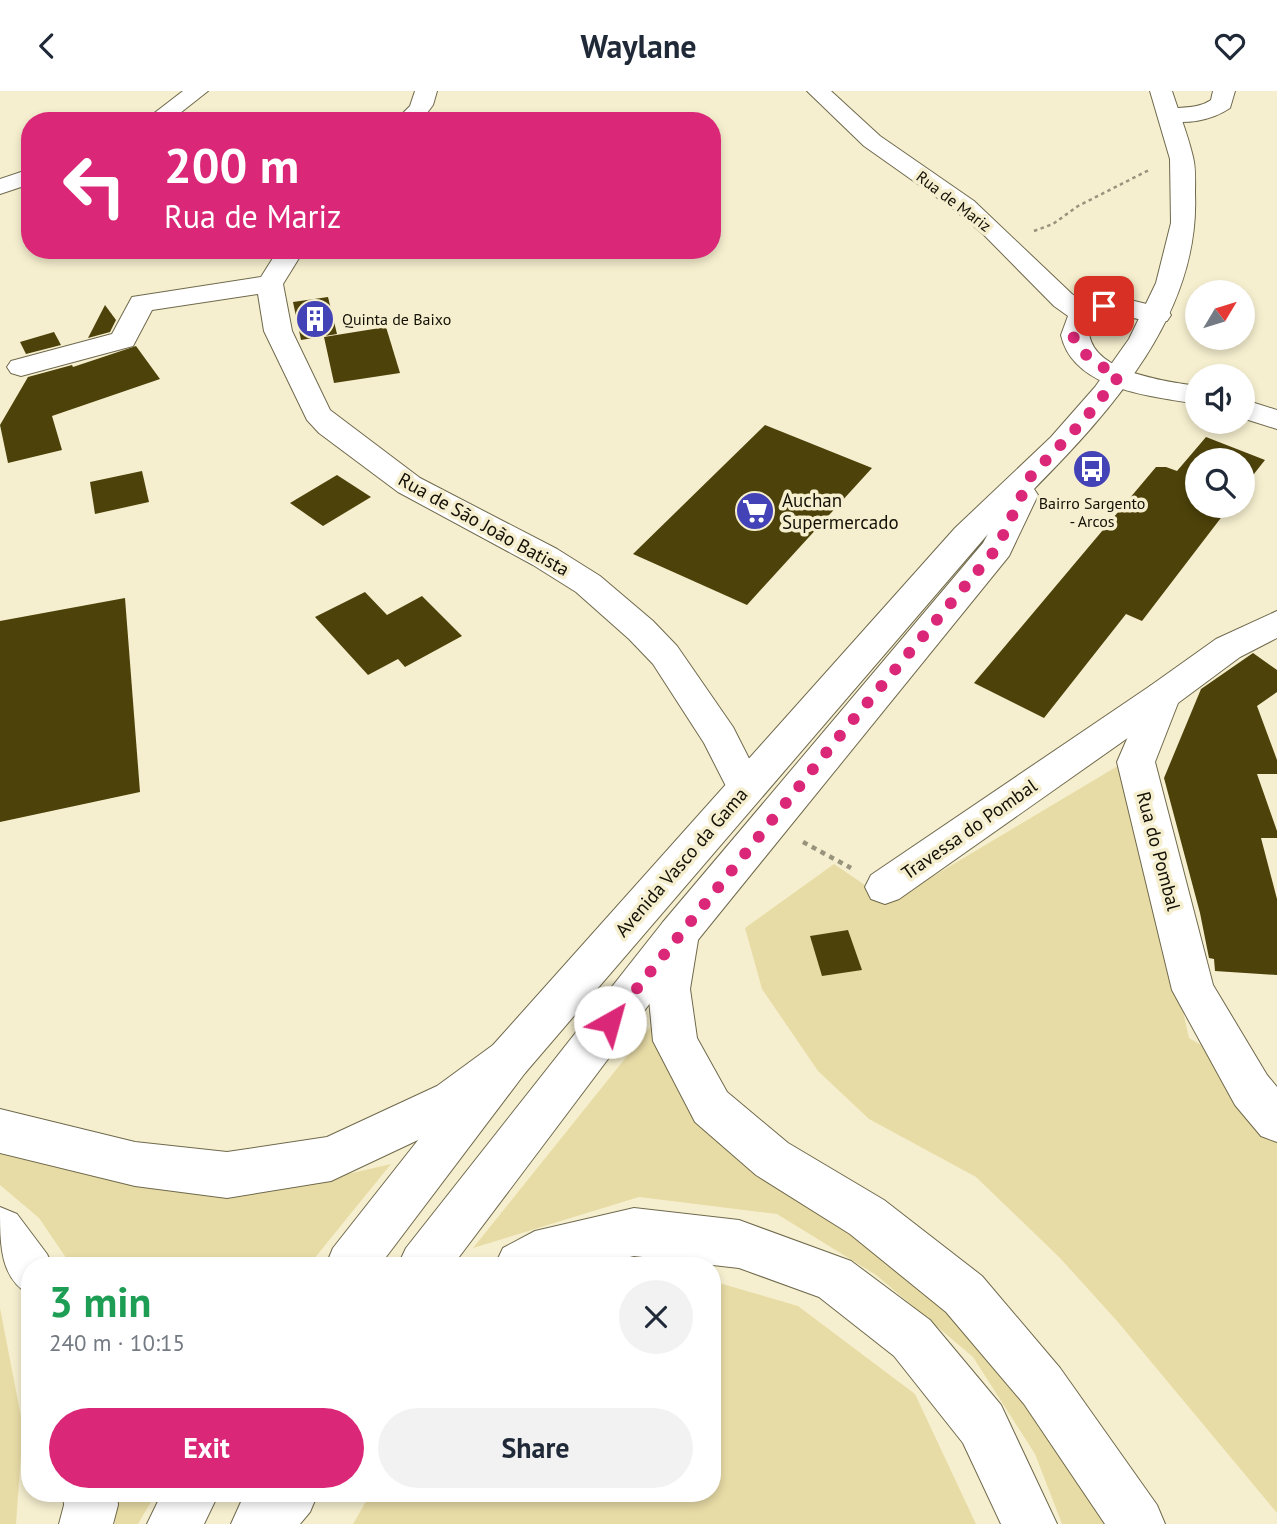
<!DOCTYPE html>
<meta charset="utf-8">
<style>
:root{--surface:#fff;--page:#f2f2f3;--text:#1f2937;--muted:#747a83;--accent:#db2777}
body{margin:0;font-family:"PT Sans",sans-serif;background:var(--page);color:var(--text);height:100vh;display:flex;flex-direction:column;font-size:26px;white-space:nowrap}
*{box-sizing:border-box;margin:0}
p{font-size:23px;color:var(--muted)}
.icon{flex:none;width:38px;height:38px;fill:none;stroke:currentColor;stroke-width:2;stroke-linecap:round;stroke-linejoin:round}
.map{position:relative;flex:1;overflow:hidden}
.side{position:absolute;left:21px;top:1166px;width:700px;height:245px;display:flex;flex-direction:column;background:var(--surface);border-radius:28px;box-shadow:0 4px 10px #0003}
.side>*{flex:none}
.banner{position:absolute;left:21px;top:21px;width:700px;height:147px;border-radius:28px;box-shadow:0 4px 10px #0003;background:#db2777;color:#fff;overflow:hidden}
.needle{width:46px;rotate:52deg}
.fabs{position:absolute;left:1185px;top:189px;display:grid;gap:14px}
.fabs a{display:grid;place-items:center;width:70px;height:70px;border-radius:50%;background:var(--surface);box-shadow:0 4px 10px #0003;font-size:35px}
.pin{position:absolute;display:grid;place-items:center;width:60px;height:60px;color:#fff;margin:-30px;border-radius:14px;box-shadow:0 4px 10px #0006}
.me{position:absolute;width:77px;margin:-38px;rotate:38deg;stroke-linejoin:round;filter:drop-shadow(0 0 5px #0008)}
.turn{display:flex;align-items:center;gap:24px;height:147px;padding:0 28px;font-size:32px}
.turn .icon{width:91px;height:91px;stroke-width:2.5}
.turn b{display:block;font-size:49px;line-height:60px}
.round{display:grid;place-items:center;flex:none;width:74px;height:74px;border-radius:37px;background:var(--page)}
.head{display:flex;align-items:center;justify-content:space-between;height:119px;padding:0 28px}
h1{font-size:42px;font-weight:800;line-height:52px;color:#1e9e55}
.action{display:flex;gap:14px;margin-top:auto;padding:14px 28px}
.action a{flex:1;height:80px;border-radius:42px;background:var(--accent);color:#fff;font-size:28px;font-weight:800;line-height:80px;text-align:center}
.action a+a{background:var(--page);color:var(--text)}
header{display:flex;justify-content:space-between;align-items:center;height:91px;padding:0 28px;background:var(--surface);font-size:32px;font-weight:800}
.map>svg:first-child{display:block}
.green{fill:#e8dca6}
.building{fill:#4d420a}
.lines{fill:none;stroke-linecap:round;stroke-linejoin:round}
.street-casing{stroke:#6f694c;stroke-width:2}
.secondary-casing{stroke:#6f694c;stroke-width:2}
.primary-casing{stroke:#6f694c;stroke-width:2}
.highway-casing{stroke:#6f694c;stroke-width:2}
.path-far1{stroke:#98937c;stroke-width:2.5;stroke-dasharray:3.5 3.5;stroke-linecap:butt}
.path{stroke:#98937c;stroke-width:4.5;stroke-dasharray:5 5;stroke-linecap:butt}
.street{fill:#fff;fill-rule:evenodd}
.secondary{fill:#fff;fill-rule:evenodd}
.primary{fill:#fff;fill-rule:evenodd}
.highway{fill:#fff;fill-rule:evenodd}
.route{stroke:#db2777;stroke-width:12;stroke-dasharray:0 21.6}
.labels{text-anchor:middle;stroke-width:7;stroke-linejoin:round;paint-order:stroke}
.far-street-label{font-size:16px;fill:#131006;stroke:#f6efcf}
.far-poi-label{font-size:16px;fill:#131006;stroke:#f6efcf;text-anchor:start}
.poi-label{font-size:19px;fill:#131006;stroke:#f6efcf;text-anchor:start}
.street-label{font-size:19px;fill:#131006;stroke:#f6efcf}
</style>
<header><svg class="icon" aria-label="back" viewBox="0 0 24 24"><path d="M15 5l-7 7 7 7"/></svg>Waylane<svg class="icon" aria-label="heart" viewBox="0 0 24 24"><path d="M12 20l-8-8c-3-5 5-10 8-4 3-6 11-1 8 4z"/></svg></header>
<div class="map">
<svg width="1277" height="1433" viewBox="0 0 1277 1433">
<rect width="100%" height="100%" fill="#f6efcf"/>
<g class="green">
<polygon points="1126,670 1189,947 1277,998 1277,1422 1117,1230 1060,1167 976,1086 869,1028 818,980 762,898 745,837 834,773 890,811"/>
<polygon points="656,929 678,999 734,1063 946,1209 999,1275 1113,1433 1062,1433 1035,1363 973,1266 876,1184 777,1123 639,1106 473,1157"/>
<polygon points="0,1057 161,1095 270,1101 391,1073 309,1174 71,1174 39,1127 0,1094"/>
<polygon points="712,1190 798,1215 915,1303 976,1433 353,1433 371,1402 712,1402"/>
<polygon points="0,1217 23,1336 16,1433 0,1433"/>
<polygon points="115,1402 156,1402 138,1433 115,1433"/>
</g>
<g class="building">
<polygon points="328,206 337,243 301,249 293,211"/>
<polygon points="105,214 116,229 110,241 88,247"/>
<polygon points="386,236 400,282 334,292 324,246"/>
<polygon points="54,241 61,254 26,263 20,251"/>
<polygon points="136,255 160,288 52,325 62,359 8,372 0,334 28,286 72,274 73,276"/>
<polygon points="765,334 872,377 747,514 633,463"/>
<polygon points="1206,346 1265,369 1242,398 1242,369 1197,369 1197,415 1230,415 1142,530 1126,523 1044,627 974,592 1156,376 1166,376 1177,380"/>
<polygon points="142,380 149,411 95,423 90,391"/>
<polygon points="337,384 371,406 323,435 290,412"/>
<polygon points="365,501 387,524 422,505 462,545 405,576 398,568 368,584 315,526"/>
<polygon points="125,507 140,701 0,731 0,530"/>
<polygon points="1253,562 1277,579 1277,601 1257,615 1277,669 1277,683 1257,683 1277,740 1277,747 1261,747 1277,808 1277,884 1215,880 1214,868 1209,867 1200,822 1164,687 1201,598"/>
<polygon points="848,839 862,879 822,885 810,845"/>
</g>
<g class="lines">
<defs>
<g id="street">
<polygon points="183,0 208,0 170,30 144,30"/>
<polygon points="415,0 437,0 433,14 421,30 395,30 410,15"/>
<path d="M 1213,0 L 1235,0 L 1230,17 C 1211,30 1185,34 1163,29 L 1160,24 L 1163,19 C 1180,15 1196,19 1211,9 Z"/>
<polygon points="30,78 30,93 0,103 0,88"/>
<polygon points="278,159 304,159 283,193 292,240 330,319 420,387 557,458 600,485 653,530 677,555 733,636 764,697 758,707 745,712 732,707 704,652 653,573 629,548 576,501 533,474 398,401 319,342 307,329 264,240 258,203 152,219 133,255 21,285 11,282 7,276 11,270 112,243 132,206 261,186"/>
<polygon points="1163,591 1176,595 1181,604 1176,613 899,808 885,813 871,808 865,796 871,784 1150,595"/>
</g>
<g id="secondary">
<path d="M 807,0 L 831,0 L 880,45 L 974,110 L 1072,203 L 1085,212 L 1118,206 L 1167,218 L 1171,224 L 1167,230 C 1145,235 1125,220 1103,224 L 1089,236 C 1086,281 1165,290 1197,295 L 1197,313 C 1152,305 1073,299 1061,244 L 1068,225 L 1054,215 L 984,144 L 956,120 L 864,55 Z"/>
<polygon points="1242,308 1277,319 1277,338 1242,327"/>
<polygon points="1277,520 1277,547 1240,566 1178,612 1155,671 1213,894 1267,984 1277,996 1277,1051 1261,1045 1235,1014 1172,899 1117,671 1150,595 1216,548"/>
</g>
<g id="primary">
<path d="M 1150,0 L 1172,0 C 1179,22 1188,44 1193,66 C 1196,78 1195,91 1195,103 C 1200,222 1112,319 1034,398 L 1038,404 L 1009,465 L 693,855 L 453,1174 L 398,1174 L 406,1157 L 663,831 L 983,452 L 988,443 L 525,982 L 380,1174 L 326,1174 L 333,1157 L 493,954 L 955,437 L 1051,346 L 1095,296 L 1129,248 L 1156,192 L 1171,132 L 1170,68 Z"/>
<polygon points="162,1402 219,1402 204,1433 147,1433"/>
<polygon points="245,1402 301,1402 287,1433 231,1433"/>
</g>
<g id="highway">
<polygon points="678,825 693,831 699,843 690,898 697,947 727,1001 788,1052 884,1109 982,1185 1060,1277 1157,1414 1165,1433 1105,1433 1024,1313 946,1221 850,1143 756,1084 695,1031 653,950 648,898 657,843 663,831"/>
<polygon points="509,948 525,954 531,968 525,982 469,1025 331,1090 227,1107 135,1095 0,1062 0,1018 135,1051 227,1061 327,1046 437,995 493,954"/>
<path d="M 0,1116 L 17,1123 L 47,1163 L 52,1174 L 30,1174 L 30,1204 C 0,1187 0,1155 0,1116 Z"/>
<polygon points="634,1117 739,1129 851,1170 930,1229 1001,1314 1057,1433 1001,1433 963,1352 894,1265 819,1206 739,1177 634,1165 594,1174 495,1174 503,1157 535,1140"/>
<polygon points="63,1402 117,1402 118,1414 113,1433 59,1433 64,1414"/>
<polygon points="256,1402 318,1402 310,1421 300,1433 238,1433 246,1414"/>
</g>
</defs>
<use href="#street" class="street-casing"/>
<use href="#secondary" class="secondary-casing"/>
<use href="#primary" class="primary-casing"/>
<use href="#highway" class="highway-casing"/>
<polyline class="path-far1" points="1034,140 1053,133 1078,115 1149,79"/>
<polyline class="path" points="803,751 851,777"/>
<use href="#street" class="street"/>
<use href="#secondary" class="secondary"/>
<use href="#primary" class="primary"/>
<use href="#highway" class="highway"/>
</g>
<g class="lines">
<path class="route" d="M 610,931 L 842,642 L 997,457 L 1031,385 L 1084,329 L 1119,285 C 1085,268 1043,236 1104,215"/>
</g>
<defs>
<symbol id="building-disc" viewBox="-11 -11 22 22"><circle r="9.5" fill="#4342b7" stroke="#f6efcf"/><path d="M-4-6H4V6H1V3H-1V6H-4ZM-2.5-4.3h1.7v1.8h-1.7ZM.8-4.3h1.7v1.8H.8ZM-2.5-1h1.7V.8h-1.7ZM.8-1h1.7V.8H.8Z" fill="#fff"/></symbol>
<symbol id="bus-disc" viewBox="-11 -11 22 22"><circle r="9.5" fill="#4342b7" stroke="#f6efcf"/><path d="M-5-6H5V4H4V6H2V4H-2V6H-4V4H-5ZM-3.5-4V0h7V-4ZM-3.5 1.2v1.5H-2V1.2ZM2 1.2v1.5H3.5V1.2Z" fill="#fff"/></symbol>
<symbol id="supermarket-disc" viewBox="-11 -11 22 22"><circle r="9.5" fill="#4342b7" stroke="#f6efcf"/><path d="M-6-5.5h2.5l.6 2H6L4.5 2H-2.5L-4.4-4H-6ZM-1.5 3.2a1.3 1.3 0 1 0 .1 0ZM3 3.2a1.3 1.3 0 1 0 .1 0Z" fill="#fff"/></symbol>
</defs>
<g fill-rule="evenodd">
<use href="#building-disc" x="293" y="206" width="44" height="44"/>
<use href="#bus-disc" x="1070" y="356" width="44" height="44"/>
<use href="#supermarket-disc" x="733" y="398" width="44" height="44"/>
</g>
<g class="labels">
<g class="far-street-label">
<text transform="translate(954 110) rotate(37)" y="6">Rua de Mariz</text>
</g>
<g class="far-poi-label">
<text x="342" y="234">Quinta de Baixo</text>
<text x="1092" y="418" text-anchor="middle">Bairro Sargento<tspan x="1092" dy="18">- Arcos</tspan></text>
</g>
<g class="poi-label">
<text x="782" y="416">Auchan<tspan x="782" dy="22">Supermercado</tspan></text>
</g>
<g class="street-label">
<text transform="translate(484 433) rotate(29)" y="7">Rua de São João Batista</text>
<text transform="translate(969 738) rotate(-35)" y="7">Travessa do Pombal</text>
<text transform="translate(1159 760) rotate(75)" y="7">Rua do Pombal</text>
<text transform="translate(681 771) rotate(-49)" y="7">Avenida Vasco da Gama</text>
</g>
</g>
</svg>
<div class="fabs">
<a><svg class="needle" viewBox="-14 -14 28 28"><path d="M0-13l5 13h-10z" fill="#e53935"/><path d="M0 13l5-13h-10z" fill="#747a83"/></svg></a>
<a><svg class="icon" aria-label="sound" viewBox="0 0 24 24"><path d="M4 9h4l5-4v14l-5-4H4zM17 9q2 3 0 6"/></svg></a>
<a><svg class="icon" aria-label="search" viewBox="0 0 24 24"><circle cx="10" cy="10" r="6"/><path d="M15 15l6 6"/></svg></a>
</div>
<div class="pin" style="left:1104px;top:215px;background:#d93025"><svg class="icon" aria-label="arrive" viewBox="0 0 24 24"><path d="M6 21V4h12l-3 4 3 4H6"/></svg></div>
<svg class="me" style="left:610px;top:931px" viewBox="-20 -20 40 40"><circle r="19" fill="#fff"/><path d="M0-13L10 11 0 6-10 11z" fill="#db2777"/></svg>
<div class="banner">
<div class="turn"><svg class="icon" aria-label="left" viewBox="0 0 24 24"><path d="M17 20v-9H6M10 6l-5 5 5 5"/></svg><div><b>200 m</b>Rua de Mariz</div></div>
</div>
<section class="side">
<div class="head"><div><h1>3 min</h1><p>240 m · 10:15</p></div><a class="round"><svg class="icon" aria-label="close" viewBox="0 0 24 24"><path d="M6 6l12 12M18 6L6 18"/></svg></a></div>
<div class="action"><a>Exit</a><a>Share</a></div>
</section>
</div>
